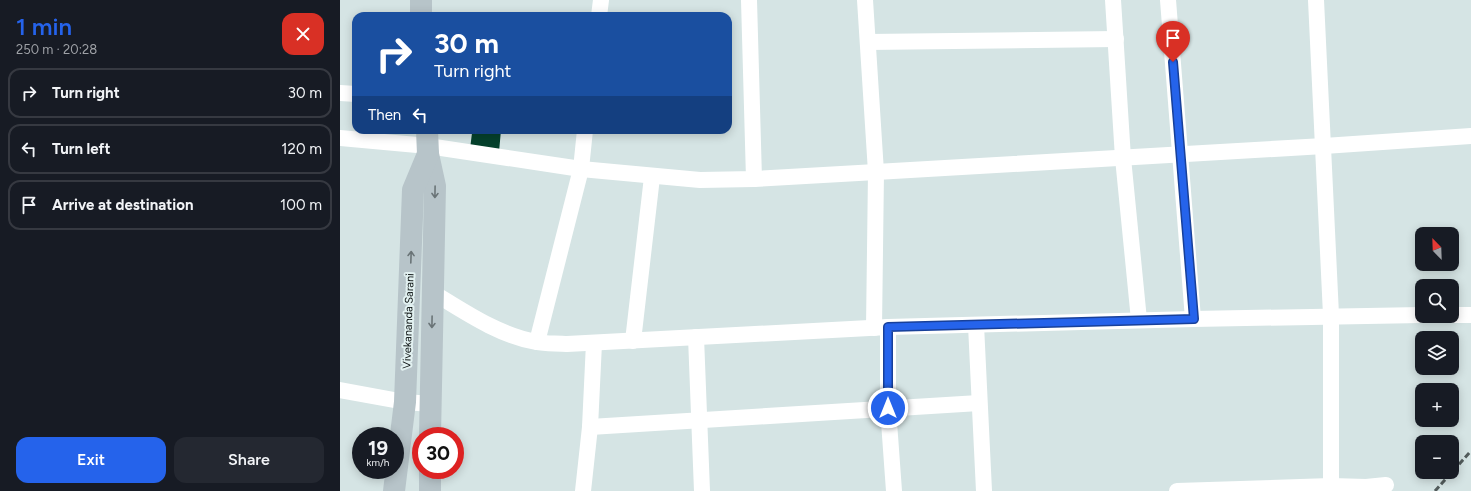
<!DOCTYPE html>
<meta charset="utf-8">
<style>
:root{--surface:#171b24;--page:#242831;--text:#f1f3f6;--muted:#9ea1a6;--line:#363941;--accent:#2563eb}
body{margin:0;font-family:Figtree,sans-serif;background:var(--page);color:var(--text);height:100vh;display:flex;flex-direction:column;font-size:15px;white-space:nowrap}
*{box-sizing:border-box;margin:0}
p{font-size:13px;color:var(--muted)}
.icon{flex:none;width:22px;height:22px;fill:none;stroke:currentColor;stroke-width:2;stroke-linecap:round;stroke-linejoin:round}
.map{position:relative;flex:1;overflow:hidden}
.drawer{display:flex;flex-direction:column;background:var(--surface);width:340px}
.drawer>*{flex:none}
.hud{position:absolute;left:12px;top:12px;width:380px;height:122px;border-radius:12px;box-shadow:0 2px 10px #0003;background:#1a4fa0;color:#fff;overflow:hidden}
.needle{width:26px;rotate:337deg}
.buttons{position:absolute;left:1075px;top:227px;display:grid;gap:8px}
.buttons a{display:grid;place-items:center;width:44px;height:44px;border-radius:8px;background:var(--surface);box-shadow:0 2px 10px #0003;font-size:20px}
.speed{position:absolute;left:12px;top:427px;display:flex;gap:8px;font-size:20px;font-weight:700;text-align:center}
.speed>*{display:grid;place-content:center;width:52px;height:52px;border-radius:50%;background:var(--surface);box-shadow:0 2px 10px #0003;line-height:1}
.speed small{font-size:10px;font-weight:400}
.speed .limit{border:6px solid #d22;background:#fff;color:#111}
.pin{position:absolute;display:grid;place-items:center;width:34px;height:34px;color:#fff;margin:-41px -17px;border-radius:50% 50% 50% 0;rotate:-45deg;box-shadow:0 0 4px #0007}
.pin .icon{rotate:45deg}
.me{position:absolute;width:44px;margin:-22px;rotate:0deg;stroke-linejoin:round;filter:drop-shadow(0 0 3px #0008)}
.turn{display:flex;align-items:center;gap:14px;height:84px;padding:0 16px;font-size:18px}
.turn .icon{width:52px;height:52px;stroke-width:2.5}
.turn b{display:block;font-size:28px;line-height:34px}
.then{display:flex;align-items:center;height:38px;padding:0 16px;background:#0003;gap:8px;font-size:15px}
.round{display:grid;place-items:center;flex:none;width:42px;height:42px;border-radius:12px;background:var(--page)}
.summary{display:flex;align-items:center;justify-content:space-between;height:68px;padding:0 16px}
h1{font-size:24px;font-weight:600;line-height:30px;color:var(--accent)}
.action{display:flex;gap:8px;margin-top:auto;padding:8px 16px}
.action a{flex:1;height:46px;border-radius:12px;background:var(--accent);color:#fff;font-size:16px;font-weight:600;line-height:46px;text-align:center}
.action a+a{background:var(--page);color:var(--text)}
ul{padding:0;list-style:none}
li{display:flex;align-items:center;gap:12px;height:50px;margin:0 8px 6px;padding:0 8px;border:2px solid var(--line);border-radius:12px}
li div{flex:1}
li b{display:block;font-size:15px}
li em{font-style:normal}
main{display:flex;flex:1;min-height:0}
.map>svg:first-child{display:block}
.building{fill:#05412c}
.lines{fill:none;stroke-linecap:round;stroke-linejoin:round}
.street{stroke:#fff;stroke-width:16}
.secondary{stroke:#b7c4c9;stroke-width:22}
.rail{stroke:#535c5c;stroke-width:3;stroke-dasharray:6 3;stroke-linecap:butt}
.oneway{stroke:#6a7477}
.route-casing{stroke:#184099;stroke-width:10}
.route{stroke:#2563eb;stroke-width:7}
.labels{text-anchor:middle;stroke-width:4;stroke-linejoin:round;paint-order:stroke}
.street-label{font-size:11px;fill:#0d1313;stroke:#e2f1f1}
</style>
<main>
<section class="drawer">
<div class="summary"><div><h1>1 min</h1><p>250 m · 20:28</p></div><a class="round" style="background:#d93025;color:#fff"><svg class="icon" aria-label="close" viewBox="0 0 24 24"><path d="M6 6l12 12M18 6L6 18"/></svg></a></div>
<ul>
<li><svg class="icon" aria-label="right" viewBox="0 0 24 24"><path d="M7 20v-9h11M14 6l5 5-5 5"/></svg><div><b>Turn right</b></div><em>30 m</em></li>
<li><svg class="icon" aria-label="left" viewBox="0 0 24 24"><path d="M17 20v-9H6M10 6l-5 5 5 5"/></svg><div><b>Turn left</b></div><em>120 m</em></li>
<li><svg class="icon" aria-label="arrive" viewBox="0 0 24 24"><path d="M6 21V4h12l-3 4 3 4H6"/></svg><div><b>Arrive at destination</b></div><em>100 m</em></li>
</ul>
<div class="action"><a>Exit</a><a>Share</a></div>
</section>
<div class="map">
<svg width="1131" height="491" viewBox="0 0 1131 491">
<rect width="100%" height="100%" fill="#d5e4e4"/>
<polygon class="building" points="126,130 161,130 159,152 130,149 132,133 126,132"/>
<g class="lines">
<g class="street">
<polyline points="409,0 414,179"/>
<polyline points="525,0 536,172 534,328"/>
<polyline points="773,0 783,158 799,320"/>
<polyline points="828,0 853,319"/>
<polyline points="976,0 991,315 991,486"/>
<polyline points="259,16 261,0"/>
<polyline points="528,42 776,39"/>
<polyline points="0,93 16,94"/>
<polyline points="0,138 88,146 241,169 360,180 414,179 536,172 984,146 1131,136"/>
<path d="M 92,292 C 125,312 158,335 196,342 C 206,344 217,343 227,344 L 548,327 L 853,319 L 1082,315"/>
<polyline points="1112,315 1131,315"/>
<polyline points="636,325 644,491"/>
<polyline points="548,327 548,408 554,491"/>
<polyline points="356,337 362,491"/>
<polyline points="293,341 312,177"/>
<polyline points="197,342 241,169 245,130"/>
<polyline points="0,390 65,402 91,404"/>
<polyline points="250,427 639,403"/>
<polyline points="243,491 250,427 254,343"/>
<polyline points="837,491 991,486 1026,487 1046,485"/>
</g>
<g class="secondary">
<polyline points="81,0 81,16"/>
<polyline points="87,130 88,154 95,186 90,436"/>
<polyline points="90,470 90,491"/>
<polyline points="54,491 65,402 73,190 88,154"/>
</g>
<polyline class="rail" points="1095,491 1131,451"/>
</g>
<defs><path id="oneway-shaft" d="M-6 0H5M1.5-3L5.5 0L1.5 3" fill="none" stroke-width="1.6" stroke-linecap="round" stroke-linejoin="round"/></defs>
<g class="oneway">
<use href="#oneway-shaft" transform="translate(95 192) rotate(91)"/>
<use href="#oneway-shaft" transform="translate(71 257) rotate(-88)"/>
<use href="#oneway-shaft" transform="translate(92 322) rotate(91)"/>
</g>
<g class="lines">
<defs>
<polyline id="route" points="548,408 548,327 854,319 833,62"/>
</defs>
<use href="#route" class="route-casing"/>
<use href="#route" class="route"/>
</g>
<g class="labels">
<g class="street-label">
<text transform="translate(68 321) rotate(-88)" y="4">Vivekananda Sarani</text>
</g>
</g>
</svg>
<div class="buttons">
<a><svg class="needle" viewBox="-14 -14 28 28"><path d="M0-13l5 13h-10z" fill="#e53935"/><path d="M0 13l5-13h-10z" fill="#9ea1a6"/></svg></a>
<a><svg class="icon" aria-label="search" viewBox="0 0 24 24"><circle cx="10" cy="10" r="6"/><path d="M15 15l6 6"/></svg></a>
<a><svg class="icon" aria-label="layers" viewBox="0 0 24 24"><path d="M12 4l9 5-9 5-9-5zM3 14l9 5 9-5"/></svg></a>
<a>+</a>
<a>−</a>
</div>
<div class="speed"><div>19<small>km/h</small></div><div class="limit">30</div></div>
<div class="pin" style="left:833px;top:62px;background:#d93025"><svg class="icon" aria-label="arrive" viewBox="0 0 24 24"><path d="M6 21V4h12l-3 4 3 4H6"/></svg></div>
<svg class="me" style="left:548px;top:408px" viewBox="-20 -20 40 40"><circle r="17" fill="#2563eb" stroke="#fff" stroke-width="3"/><path d="M0-11L8 9 0 5-8 9z" fill="#fff"/></svg>
<div class="hud">
<div class="turn"><svg class="icon" aria-label="right" viewBox="0 0 24 24"><path d="M7 20v-9h11M14 6l5 5-5 5"/></svg><div><b>30 m</b>Turn right</div></div>
<div class="then">Then<svg class="icon" aria-label="left" viewBox="0 0 24 24"><path d="M17 20v-9H6M10 6l-5 5 5 5"/></svg></div>
</div>
</div>
</main>
